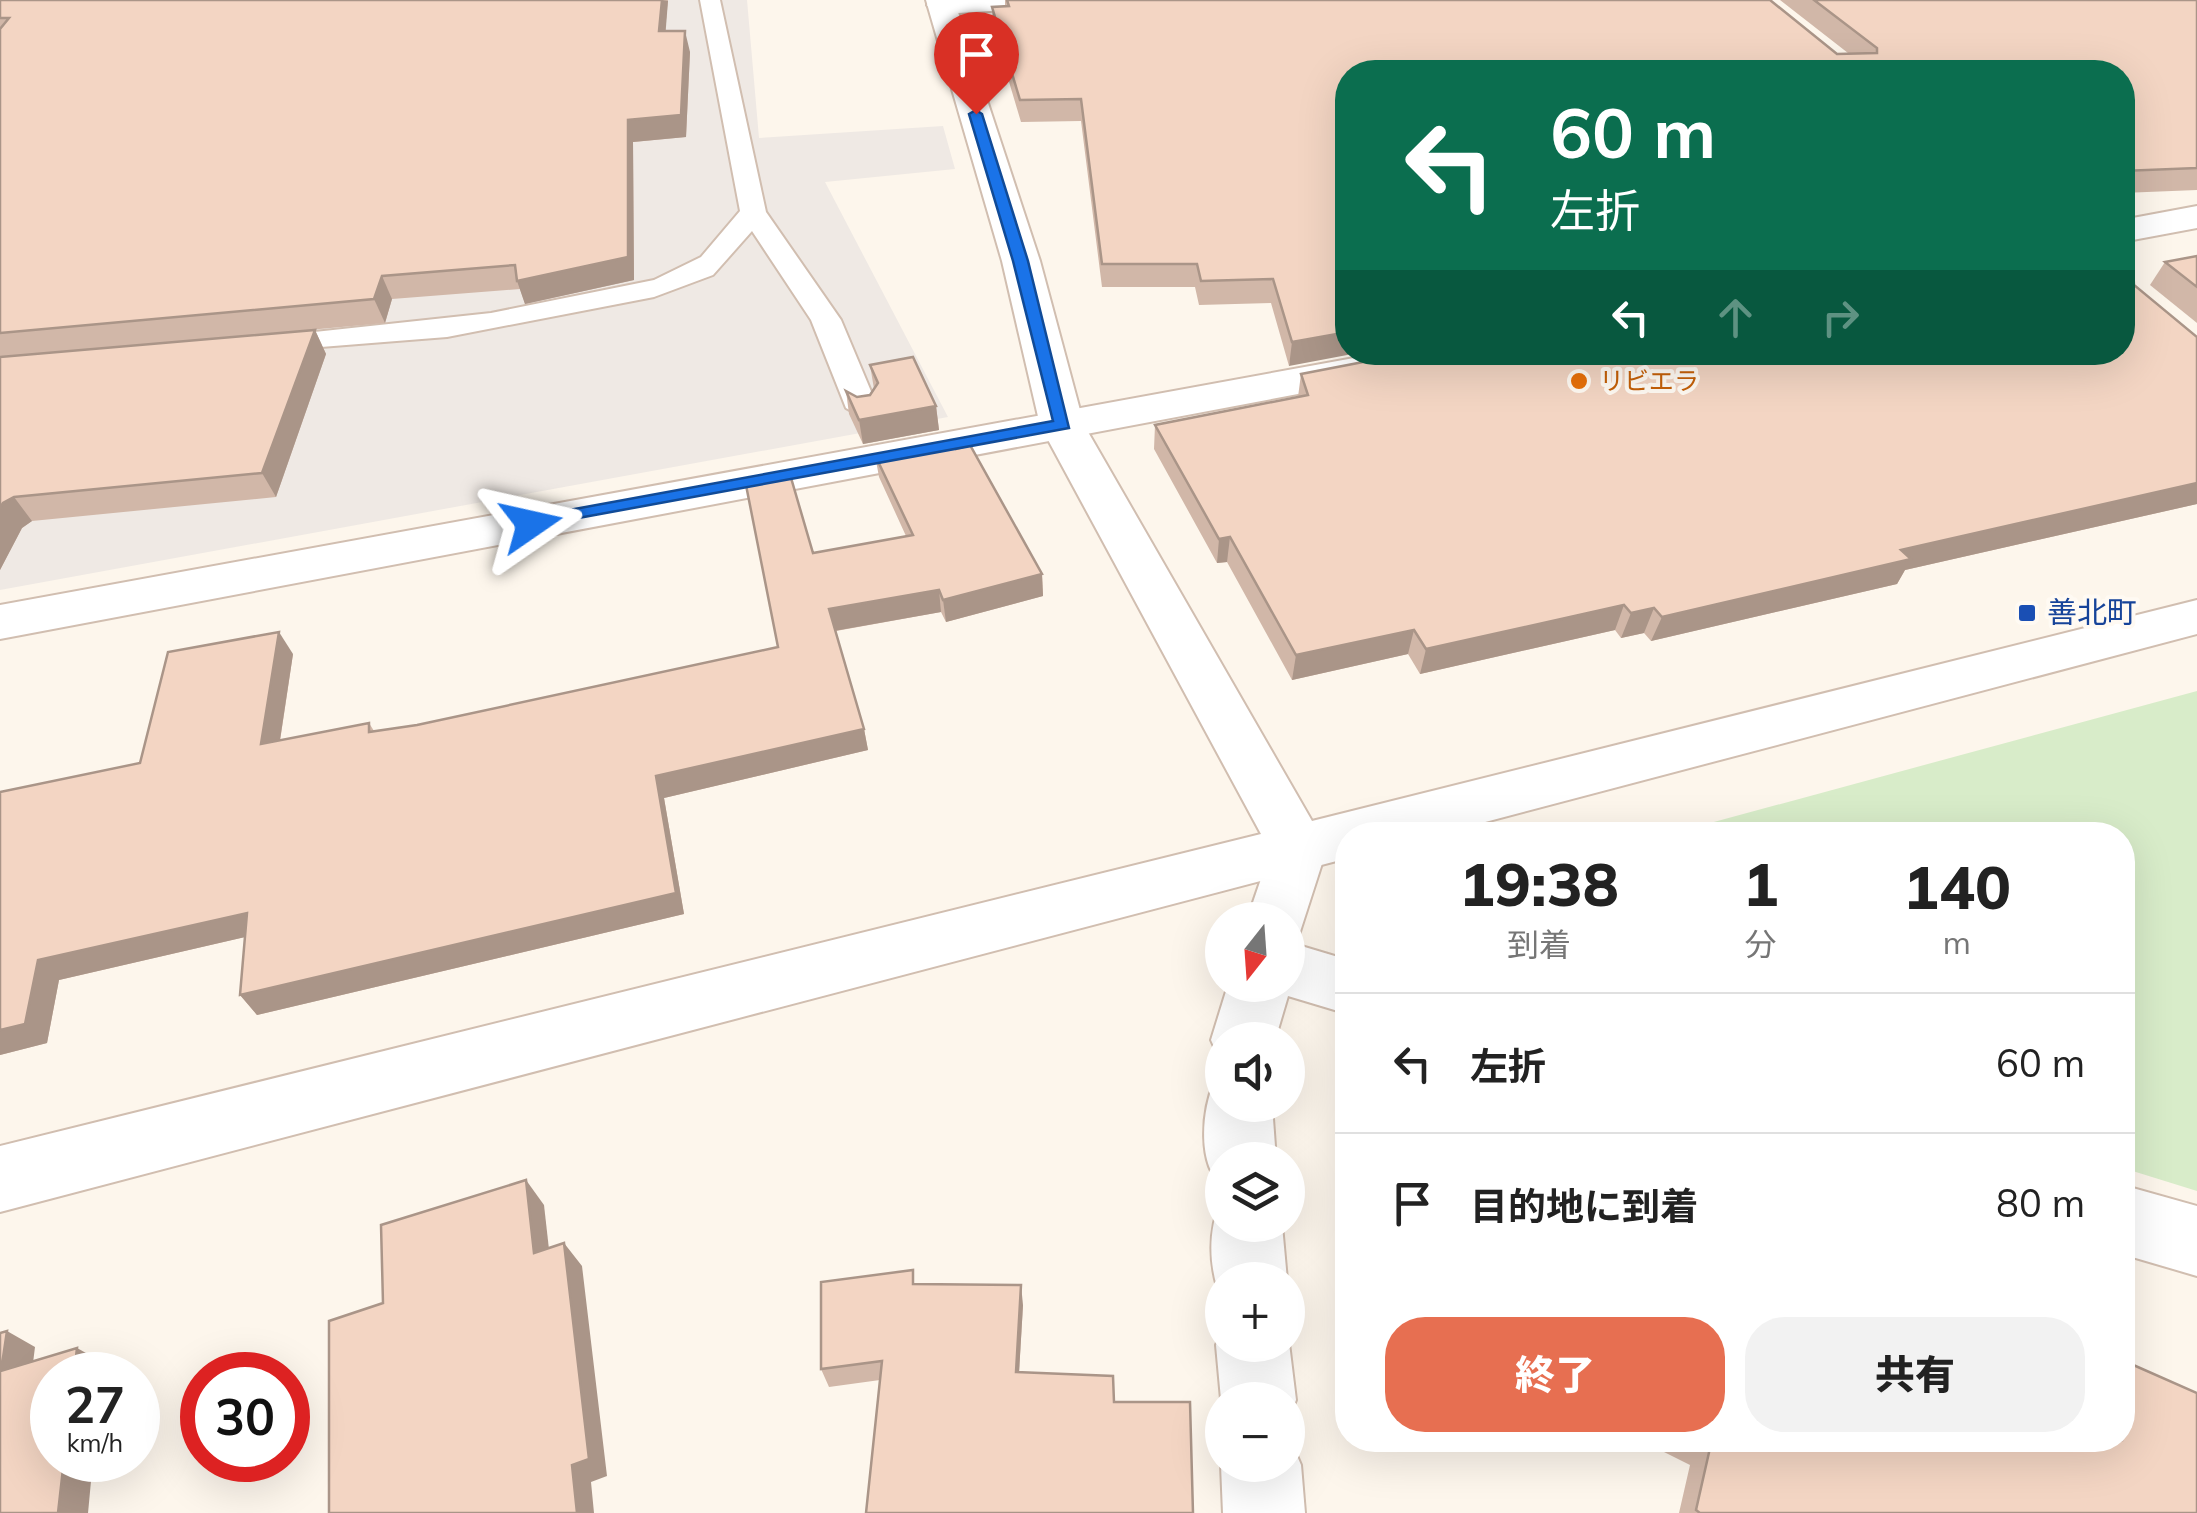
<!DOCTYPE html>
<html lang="ja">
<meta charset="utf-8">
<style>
:root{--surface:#fff;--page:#f2f2f2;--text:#222;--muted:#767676;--line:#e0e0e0;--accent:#e76f51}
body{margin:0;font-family:Mulish,"Noto Sans JP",sans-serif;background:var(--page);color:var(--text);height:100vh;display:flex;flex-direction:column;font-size:38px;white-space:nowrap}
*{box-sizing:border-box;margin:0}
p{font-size:32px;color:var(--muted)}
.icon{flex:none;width:55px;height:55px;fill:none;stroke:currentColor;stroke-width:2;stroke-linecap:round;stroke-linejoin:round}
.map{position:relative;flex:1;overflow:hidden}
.details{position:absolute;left:1335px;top:822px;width:800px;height:630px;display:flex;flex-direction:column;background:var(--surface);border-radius:40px;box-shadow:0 10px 40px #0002}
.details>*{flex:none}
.guide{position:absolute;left:1335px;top:60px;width:800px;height:305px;border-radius:40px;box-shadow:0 10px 40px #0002;background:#0b6e4f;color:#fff;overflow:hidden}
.needle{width:65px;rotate:197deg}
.tools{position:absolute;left:1205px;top:902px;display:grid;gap:20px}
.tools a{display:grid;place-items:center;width:100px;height:100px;border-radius:50%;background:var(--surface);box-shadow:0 10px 40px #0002;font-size:50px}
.speed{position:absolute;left:30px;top:1352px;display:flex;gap:20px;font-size:50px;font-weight:700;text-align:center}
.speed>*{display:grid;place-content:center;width:130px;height:130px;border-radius:50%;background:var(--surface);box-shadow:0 10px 40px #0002;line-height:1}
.speed small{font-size:25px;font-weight:400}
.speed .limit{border:15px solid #d22;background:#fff;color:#111}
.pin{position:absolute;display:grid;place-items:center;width:85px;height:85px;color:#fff;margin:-102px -42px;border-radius:50% 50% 50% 0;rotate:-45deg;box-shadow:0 0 10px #0007}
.pin .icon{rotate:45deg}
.me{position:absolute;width:110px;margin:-55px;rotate:79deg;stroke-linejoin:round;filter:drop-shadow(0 0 8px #0008)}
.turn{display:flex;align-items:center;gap:35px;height:210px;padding:0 50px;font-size:45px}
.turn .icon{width:130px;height:130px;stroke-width:2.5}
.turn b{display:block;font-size:70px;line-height:85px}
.lanes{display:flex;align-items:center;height:95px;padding:0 50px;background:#0003;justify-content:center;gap:50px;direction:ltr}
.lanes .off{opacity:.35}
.eta{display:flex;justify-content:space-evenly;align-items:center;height:170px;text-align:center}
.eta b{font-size:60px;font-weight:800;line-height:70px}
.button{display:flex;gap:20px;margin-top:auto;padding:20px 50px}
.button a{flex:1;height:115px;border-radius:40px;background:var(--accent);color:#fff;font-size:40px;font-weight:800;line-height:115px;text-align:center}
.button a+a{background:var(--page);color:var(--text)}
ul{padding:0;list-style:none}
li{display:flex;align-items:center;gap:30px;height:140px;padding:0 50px;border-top:2px solid var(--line)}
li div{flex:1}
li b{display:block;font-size:38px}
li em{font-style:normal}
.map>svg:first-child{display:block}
.industrial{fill:#efe9e4}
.green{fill:#d8ecc9}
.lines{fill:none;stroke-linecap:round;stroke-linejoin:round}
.service-casing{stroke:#d1beb0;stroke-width:4}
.minor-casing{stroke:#d1beb0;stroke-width:4}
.tertiary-casing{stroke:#d1beb0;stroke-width:4}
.service{fill:#fff;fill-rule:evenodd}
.minor{fill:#fff;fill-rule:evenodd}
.tertiary{fill:#fff;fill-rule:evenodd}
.wall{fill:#d1b7a8}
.shaded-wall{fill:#aa9588}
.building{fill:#f3d5c3;stroke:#aa9588;stroke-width:2.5}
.route{fill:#1a73e8;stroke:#114b97;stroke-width:2.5}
.food-dot{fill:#e8710a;stroke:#fffaf3;stroke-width:4}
.transit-dot{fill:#1a4fb4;stroke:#fffaf3;stroke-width:4}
.labels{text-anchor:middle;stroke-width:8;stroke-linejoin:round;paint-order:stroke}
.far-food-label{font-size:25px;fill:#c56008;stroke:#fffaf3;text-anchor:start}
.transit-label{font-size:30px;fill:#164399;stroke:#fffaf3;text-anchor:start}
</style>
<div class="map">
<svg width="2197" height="1513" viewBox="0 0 2197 1513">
<rect width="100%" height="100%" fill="#fdf6ec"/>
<polygon class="industrial" points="0,0 747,0 759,138 943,126 955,169 825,182 948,417 0,590"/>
<polygon class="green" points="2197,691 2197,1191 2123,1168 2122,835 1666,835"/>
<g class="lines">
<defs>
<polygon id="service" points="700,0 720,0 766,212 841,320 878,408 873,415 862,417 846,408 811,320 752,231 713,275 654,297 447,337 258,352 253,346 258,340 268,337 491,313 654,280 701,257 740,211"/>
<g id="minor">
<polygon points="931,0 1034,0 1020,9 942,14 932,11 927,5"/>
<polygon points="2197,206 2197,228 2122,242 2122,220"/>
<polygon points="1387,352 1477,352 1472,361 1457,364 0,639 0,605"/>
<polygon points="1298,825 1319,832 1327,848 1298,938 1288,942 1288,920 1247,920 1277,832"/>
<polygon points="1288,942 1348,960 1348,1014 1288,996 1275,1040 1222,1040 1220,1060 1211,1040 1228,985 1288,985"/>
<path d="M 1222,1080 L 1222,1105 L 1272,1105 L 1276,1160 L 1222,1160 L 1222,1185 C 1197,1165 1202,1110 1214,1083 Z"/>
<polygon points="2122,1185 2197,1206 2197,1276 2122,1254"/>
<path d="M 1221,1200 L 1222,1225 L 1282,1225 L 1287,1280 L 1222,1280 L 1222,1302 C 1209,1268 1207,1234 1221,1200 Z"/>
<polygon points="1222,1330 1222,1345 1288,1345 1288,1335 1296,1400 1288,1420 1288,1400 1222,1400 1222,1410 1216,1345"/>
<polygon points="1289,1437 1301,1465 1305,1513 1223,1513 1221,1465 1222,1462 1288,1465"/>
</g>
<polygon id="tertiary" points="926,0 954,0 1040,261 1084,425 1312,821 2197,600 2197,634 1436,835 1348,835 1348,858 0,1212 0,1146 1261,834 1040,425 1002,261"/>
</defs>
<use href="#service" class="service-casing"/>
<use href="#minor" class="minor-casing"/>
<use href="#tertiary" class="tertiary-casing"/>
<use href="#service" class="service"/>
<use href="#minor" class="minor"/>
<use href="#tertiary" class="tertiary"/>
</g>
<g class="wall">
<polygon points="0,0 668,0 665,31 690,52 686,137 633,142 634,280 525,304 520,289 392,299 385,323 177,342 315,330 326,354 276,497 32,521 22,528 0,570"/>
<polygon points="1005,0 1770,0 1837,54 1848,53 1780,0 2197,0 2197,190 2122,193 2122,72 1348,72 1289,366 1271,303 1199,305 1195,287 1102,287 1081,121 1021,122 993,28 992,7 1005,6"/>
<polygon points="2197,256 2197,323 2150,285 2165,262"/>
<polygon points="2134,285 2197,337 2197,504 1905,570 1897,584 1651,641 1644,633 1621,638 1615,630 1420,674 1408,654 1292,680 1227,562 1217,563 1154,449 1155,425 1298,397 1301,374 2122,352"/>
<polygon points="870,365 936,406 939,430 863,444 849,414 846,391 857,397 870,395 874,389"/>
<polygon points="956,449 1042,574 1043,596 946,622 941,612 836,631 864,729 868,750 664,798 684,914 257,1015 240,995 245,937 59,980 47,1043 0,1055 0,792 140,763 293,654 280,741 369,723 374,731 417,725 778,647 813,553 906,536 879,477 875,455"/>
<polygon points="917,1284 1023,1305 1019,1372 1114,1402 1193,1513 880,1380 829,1387 821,1369"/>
<polygon points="1644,1440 2122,1440 2197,1513 1679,1513 1690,1465 1644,1442"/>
</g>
<g class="shaded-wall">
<polygon points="662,0 668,1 664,52 659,31"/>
<polygon points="685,31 690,52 686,137 633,142 634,280 525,304 517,281 628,120"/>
<polygon points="382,276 392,299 385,323 374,299"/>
<polygon points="315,330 326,354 276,497 262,473"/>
<polygon points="1348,332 1348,352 1363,352 1289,366 1292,342"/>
<polygon points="936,406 939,430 863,444 859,420"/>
<polygon points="2197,483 2197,504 1905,570 1897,584 1651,641 1662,617 1901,550"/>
<polygon points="14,497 32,521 22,528 0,570 0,509 3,503"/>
<polygon points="1230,537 1227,562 1217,563 1219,539"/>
<polygon points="1042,574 1043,596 946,622 943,600"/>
<polygon points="939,590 941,612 834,631 829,609"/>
<polygon points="1624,605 1615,630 1420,674 1426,649"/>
<polygon points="1654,608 1644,633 1621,638 1631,613"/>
<polygon points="1414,630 1408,654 1292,680 1296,655"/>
<polygon points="279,632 293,654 276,766 261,744"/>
<polygon points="864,729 868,750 664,798 684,914 257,1015 240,995 656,776"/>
<polygon points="247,913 263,933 59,980 47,1043 0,1055 0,1030 38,960"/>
<polygon points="526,1180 544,1205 552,1276 534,1253"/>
<polygon points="564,1243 582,1266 607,1476 591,1482 594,1513 577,1513 572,1465"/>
<polygon points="1021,1285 1023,1305 1018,1390 1016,1372"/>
<polygon points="7,1331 35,1347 30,1387 1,1371"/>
<polygon points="77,1348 104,1363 102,1375 74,1375"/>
<polygon points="64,1460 93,1460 88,1513 58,1513"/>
</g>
<g class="building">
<polygon points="0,0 662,0 659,31 685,31 681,115 628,120 628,257 517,281 515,265 382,276 374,299 0,333 0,29 9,18 0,18"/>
<polygon points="1007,0 1770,0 1837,54 1877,53 1877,48 1814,0 2197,0 2197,168 2122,171 2122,72 1348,72 1348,332 1292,342 1273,279 1201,281 1197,264 1102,264 1081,99 1020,100 992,7 1009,6"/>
<polygon points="2197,256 2197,287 2165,262"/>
<polygon points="2133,267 2134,285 2197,337 2197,483 1901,550 1911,559 1662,617 1654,608 1631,613 1624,605 1426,649 1414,630 1296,655 1230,537 1219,539 1155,425 1308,395 1301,374 1415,352 2122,352 2122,269"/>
<polygon points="315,330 262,473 14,497 3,503 0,509 0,357"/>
<polygon points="913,357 936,406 859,420 846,391 857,397 870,395 878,383 870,365"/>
<polygon points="952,441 956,449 970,445 1042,574 943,600 939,590 829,609 864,729 656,776 676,893 240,995 247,913 38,960 25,1024 0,1030 0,792 140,763 168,652 279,632 261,744 369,723 369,732 417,725 778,647 745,480 789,471 813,553 913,535 875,455"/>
<polygon points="526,1180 534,1253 564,1243 589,1459 572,1465 577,1513 329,1513 329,1321 383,1303 381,1225"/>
<polygon points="913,1270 913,1284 1021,1285 1016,1372 1113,1376 1114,1402 1190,1402 1193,1513 866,1513 882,1361 821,1369 821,1282"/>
<polygon points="7,1331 1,1371 77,1348 74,1375 52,1375 52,1460 64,1460 58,1513 0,1513 0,1333"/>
<polygon points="2122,1360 2197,1393 2197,1513 1700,1513 1696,1510 1710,1448 1694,1440 2122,1440"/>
</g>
<polygon class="route" points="976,110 982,114 1028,261 1069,428 524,528 524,519 531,517 1053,421 1013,261 969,114"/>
<circle class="food-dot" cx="1579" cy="381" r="10"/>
<rect class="transit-dot" x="2017" y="603" width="20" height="20" rx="5"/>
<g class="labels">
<g class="far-food-label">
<text x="1599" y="390">リビエラ</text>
</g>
<g class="transit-label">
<text x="2047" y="623">善北町</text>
</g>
</g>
</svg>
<div class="tools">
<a><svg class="needle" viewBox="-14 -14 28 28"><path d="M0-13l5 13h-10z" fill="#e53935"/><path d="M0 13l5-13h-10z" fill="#767676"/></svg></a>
<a><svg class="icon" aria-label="sound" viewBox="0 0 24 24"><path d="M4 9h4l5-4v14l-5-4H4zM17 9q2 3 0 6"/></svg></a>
<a><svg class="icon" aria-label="layers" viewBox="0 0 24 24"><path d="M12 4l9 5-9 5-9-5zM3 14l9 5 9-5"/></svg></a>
<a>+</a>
<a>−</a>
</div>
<div class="speed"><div>27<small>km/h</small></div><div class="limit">30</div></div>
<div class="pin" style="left:976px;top:114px;background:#d93025"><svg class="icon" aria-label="arrive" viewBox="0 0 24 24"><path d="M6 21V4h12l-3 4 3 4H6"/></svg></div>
<svg class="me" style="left:531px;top:524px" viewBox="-20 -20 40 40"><path d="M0-17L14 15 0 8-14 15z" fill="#1a73e8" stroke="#fff" stroke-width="4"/></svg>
<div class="guide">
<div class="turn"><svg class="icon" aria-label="left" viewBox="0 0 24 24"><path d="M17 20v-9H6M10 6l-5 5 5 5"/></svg><div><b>60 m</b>左折</div></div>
<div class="lanes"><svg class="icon" aria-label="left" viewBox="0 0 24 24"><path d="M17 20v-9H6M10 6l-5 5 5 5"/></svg><svg class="icon off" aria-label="ahead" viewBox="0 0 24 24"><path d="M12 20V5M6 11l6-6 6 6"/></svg><svg class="icon off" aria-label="right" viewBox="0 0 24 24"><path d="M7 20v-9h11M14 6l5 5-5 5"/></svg></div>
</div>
<section class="details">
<div class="eta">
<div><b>19:38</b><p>到着</p></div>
<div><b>1</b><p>分</p></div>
<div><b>140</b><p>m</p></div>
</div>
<ul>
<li><svg class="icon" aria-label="left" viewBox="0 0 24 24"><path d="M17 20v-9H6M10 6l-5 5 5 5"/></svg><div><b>左折</b></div><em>60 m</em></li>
<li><svg class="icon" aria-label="arrive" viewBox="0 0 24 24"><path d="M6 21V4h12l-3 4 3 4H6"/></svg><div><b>目的地に到着</b></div><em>80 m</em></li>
</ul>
<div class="button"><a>終了</a><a>共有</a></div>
</section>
</div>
